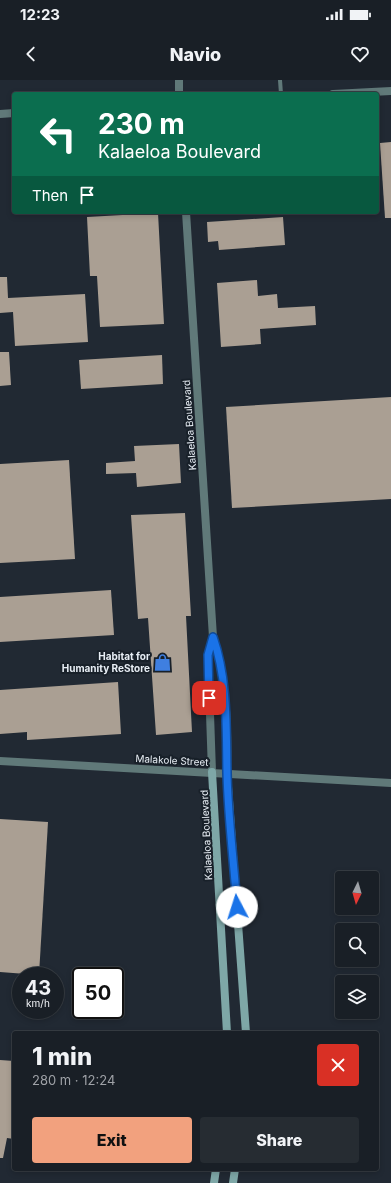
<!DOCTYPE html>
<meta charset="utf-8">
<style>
:root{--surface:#191f26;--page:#262c32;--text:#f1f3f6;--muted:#9fa2a7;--line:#373d43;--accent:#f2a17e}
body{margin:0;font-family:Inter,sans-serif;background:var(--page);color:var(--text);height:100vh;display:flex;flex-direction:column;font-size:15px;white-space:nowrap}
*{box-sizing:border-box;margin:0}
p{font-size:13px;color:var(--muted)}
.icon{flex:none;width:22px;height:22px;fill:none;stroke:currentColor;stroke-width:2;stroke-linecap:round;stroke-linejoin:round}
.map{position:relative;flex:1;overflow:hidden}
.drawer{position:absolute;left:12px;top:951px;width:367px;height:140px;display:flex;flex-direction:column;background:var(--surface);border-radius:4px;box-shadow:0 2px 6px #0003,0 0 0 1px var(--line)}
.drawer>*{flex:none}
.top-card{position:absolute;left:12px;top:12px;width:367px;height:122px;border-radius:4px;box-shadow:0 2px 6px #0003,0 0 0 1px var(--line);background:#0b6e4f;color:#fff;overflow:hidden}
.needle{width:26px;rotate:185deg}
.controls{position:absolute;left:335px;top:791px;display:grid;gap:8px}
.controls a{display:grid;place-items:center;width:44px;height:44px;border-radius:4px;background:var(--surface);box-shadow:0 2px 6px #0003,0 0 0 1px var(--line);font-size:20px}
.speed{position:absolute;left:12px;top:887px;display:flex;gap:8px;font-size:20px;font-weight:700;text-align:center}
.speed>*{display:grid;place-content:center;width:52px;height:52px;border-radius:50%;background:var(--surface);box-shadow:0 2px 6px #0003,0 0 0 1px var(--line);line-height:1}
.speed small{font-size:10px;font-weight:400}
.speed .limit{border:2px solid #111;border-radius:6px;background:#fff;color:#111}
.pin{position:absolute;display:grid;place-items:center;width:34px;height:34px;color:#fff;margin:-17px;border-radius:8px;box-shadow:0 2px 6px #0006}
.me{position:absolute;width:44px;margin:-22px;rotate:355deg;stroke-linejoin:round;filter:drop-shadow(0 0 3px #0008)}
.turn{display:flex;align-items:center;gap:14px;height:84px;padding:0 20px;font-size:18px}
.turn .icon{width:52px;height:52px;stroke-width:2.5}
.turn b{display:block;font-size:28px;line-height:34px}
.then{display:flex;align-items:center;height:38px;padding:0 20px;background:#0003;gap:8px;font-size:15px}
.round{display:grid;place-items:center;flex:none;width:42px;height:42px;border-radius:4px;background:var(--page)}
.headline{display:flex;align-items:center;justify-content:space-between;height:68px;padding:0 20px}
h1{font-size:24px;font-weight:800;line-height:30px}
.button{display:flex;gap:8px;margin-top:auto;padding:8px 20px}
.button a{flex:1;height:46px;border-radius:4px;background:var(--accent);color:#111;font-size:16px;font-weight:800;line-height:46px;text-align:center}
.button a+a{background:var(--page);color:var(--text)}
.status{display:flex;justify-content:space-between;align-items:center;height:28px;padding:0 20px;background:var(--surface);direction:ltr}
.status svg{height:11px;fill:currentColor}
header{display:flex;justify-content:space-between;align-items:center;height:52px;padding:0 20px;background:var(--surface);font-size:18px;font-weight:800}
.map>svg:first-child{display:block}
.building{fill:#aa9f93}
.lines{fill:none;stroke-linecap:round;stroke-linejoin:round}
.service{stroke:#607979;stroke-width:4}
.minor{stroke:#607979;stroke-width:8}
.tertiary{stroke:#607979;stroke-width:8}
.secondary{stroke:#7ea7a7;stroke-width:8}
.route-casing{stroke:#114b97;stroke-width:10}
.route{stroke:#1a73e8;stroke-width:7}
.labels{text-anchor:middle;stroke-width:4;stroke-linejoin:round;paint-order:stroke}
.street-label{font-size:10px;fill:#e7edf4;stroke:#182029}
.poi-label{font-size:10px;font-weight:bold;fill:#e7edf4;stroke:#182029;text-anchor:end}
</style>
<div class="status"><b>12:23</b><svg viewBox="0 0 49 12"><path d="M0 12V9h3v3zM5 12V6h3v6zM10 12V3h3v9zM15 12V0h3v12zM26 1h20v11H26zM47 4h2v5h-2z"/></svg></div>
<header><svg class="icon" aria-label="back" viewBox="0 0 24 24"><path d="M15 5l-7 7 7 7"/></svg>Navio<svg class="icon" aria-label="heart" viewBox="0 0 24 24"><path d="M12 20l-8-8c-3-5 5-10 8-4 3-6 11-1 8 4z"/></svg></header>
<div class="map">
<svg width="391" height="1103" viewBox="0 0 391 1103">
<rect width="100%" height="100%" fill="#212933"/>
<g class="building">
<polygon points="391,62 391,138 385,138 380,63"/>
<polygon points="158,133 164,244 100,247 97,196 90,196 87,137"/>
<polygon points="283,137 285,165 219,170 218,161 208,162 207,142"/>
<polygon points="0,197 7,197 8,218 85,214 88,262 15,266 13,232 0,233"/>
<polygon points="257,200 258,216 277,214 278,228 315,226 316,245 260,249 261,264 221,267 217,203"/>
<polygon points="0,272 9,272 11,305 0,306"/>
<polygon points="162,275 163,304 81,309 79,280"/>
<polygon points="391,317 391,419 232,428 226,327"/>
<polygon points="179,364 181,403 137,407 136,393 106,394 106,383 135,381 134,366"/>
<polygon points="69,380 75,479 0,483 0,384"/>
<polygon points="185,433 191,536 186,536 192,652 156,655 148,538 138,539 131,435"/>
<polygon points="111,510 114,555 0,562 0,517"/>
<polygon points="118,602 121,654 27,660 27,652 0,654 0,610"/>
<polygon points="0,739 48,742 39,895 0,892"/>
<polygon points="0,980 14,981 14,1059 7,1058 3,1078 0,1078"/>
</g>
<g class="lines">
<polyline class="service" points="280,0 281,14"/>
<g class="minor">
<polyline points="333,14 391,11"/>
<polyline points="0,34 14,33"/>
</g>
<g class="tertiary">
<polyline points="179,0 179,14"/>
<path d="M 186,132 L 213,557 C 227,600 228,648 227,693"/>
<polyline points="0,681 391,703"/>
<polyline points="212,692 208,575 213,557"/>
</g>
<g class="secondary">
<polyline points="212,692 227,953"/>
<polyline points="227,693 246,953"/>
<polyline points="214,1103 216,1089"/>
<polyline points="233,1103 235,1089"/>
</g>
</g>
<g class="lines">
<defs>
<path id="route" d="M 209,618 L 208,575 L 213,557 C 228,600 226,647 227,693 C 228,738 234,783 237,827"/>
</defs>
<use href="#route" class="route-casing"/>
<use href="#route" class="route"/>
</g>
<defs>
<symbol id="shop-bare" viewBox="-9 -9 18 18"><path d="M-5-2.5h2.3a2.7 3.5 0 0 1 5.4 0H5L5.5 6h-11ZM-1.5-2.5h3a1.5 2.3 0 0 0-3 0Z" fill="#3f7fe0" stroke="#182029" stroke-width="2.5" paint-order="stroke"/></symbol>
</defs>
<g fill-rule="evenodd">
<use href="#shop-bare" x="150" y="570" width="25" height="25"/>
</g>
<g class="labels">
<g class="street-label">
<text transform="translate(189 345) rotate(-94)" y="4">Kalaeloa Boulevard</text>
<text transform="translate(172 680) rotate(3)" y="4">Malakole Street</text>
<text transform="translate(206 755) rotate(-93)" y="4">Kalaeloa Boulevard</text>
</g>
<g class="poi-label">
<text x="150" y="580">Habitat for<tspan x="150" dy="12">Humanity ReStore</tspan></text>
</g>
</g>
</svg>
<div class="controls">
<a><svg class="needle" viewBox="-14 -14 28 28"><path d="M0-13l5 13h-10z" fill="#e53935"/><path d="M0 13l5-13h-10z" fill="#9fa2a7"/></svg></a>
<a><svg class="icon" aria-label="search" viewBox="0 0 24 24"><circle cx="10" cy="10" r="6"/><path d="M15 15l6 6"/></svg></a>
<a><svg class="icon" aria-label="layers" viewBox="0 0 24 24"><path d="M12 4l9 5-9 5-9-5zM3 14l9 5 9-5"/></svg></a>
</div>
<div class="speed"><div>43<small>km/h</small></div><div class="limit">50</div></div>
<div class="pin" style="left:209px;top:618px;background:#d93025"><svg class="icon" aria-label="arrive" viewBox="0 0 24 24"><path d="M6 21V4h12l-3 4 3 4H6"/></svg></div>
<svg class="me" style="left:237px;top:827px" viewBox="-20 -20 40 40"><circle r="19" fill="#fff"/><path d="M0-13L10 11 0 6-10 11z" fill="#1a73e8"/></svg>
<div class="top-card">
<div class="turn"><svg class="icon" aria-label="left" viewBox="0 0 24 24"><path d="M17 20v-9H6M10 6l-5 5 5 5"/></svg><div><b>230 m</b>Kalaeloa Boulevard</div></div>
<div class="then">Then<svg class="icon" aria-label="arrive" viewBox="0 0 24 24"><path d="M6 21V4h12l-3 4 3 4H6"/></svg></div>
</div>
<section class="drawer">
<div class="headline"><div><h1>1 min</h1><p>280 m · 12:24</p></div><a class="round" style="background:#d93025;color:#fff"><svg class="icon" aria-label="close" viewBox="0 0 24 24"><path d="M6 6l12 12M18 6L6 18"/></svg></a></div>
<div class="button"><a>Exit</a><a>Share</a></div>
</section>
</div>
